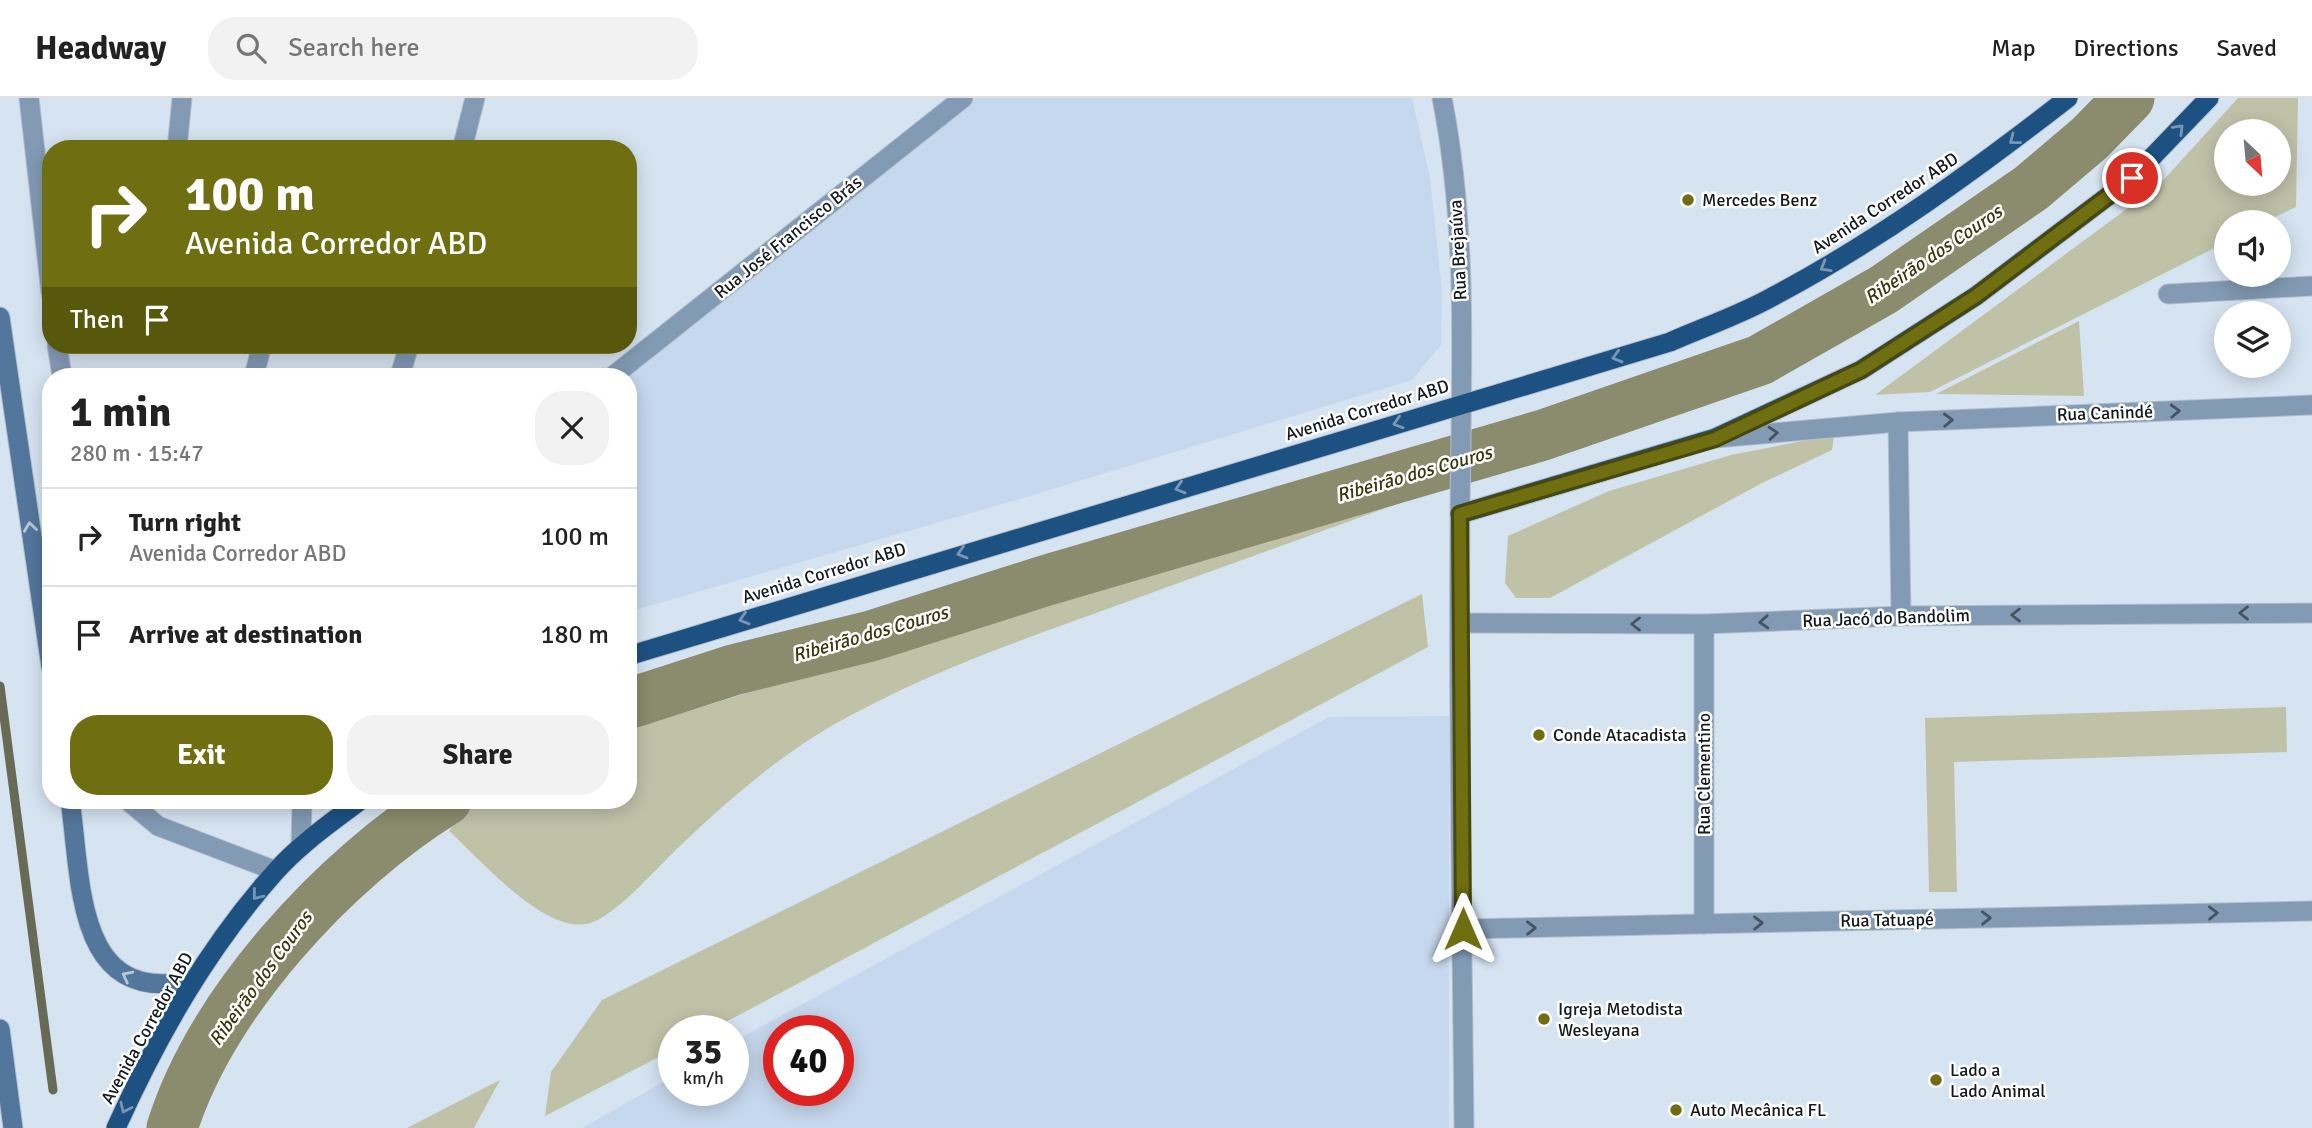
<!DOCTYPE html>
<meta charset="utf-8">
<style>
:root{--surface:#fff;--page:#f2f2f2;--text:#222;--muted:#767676;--line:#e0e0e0;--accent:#6f6e11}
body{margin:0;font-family:Signika,sans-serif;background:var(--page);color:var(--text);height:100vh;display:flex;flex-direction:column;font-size:26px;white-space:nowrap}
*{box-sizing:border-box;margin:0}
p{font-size:23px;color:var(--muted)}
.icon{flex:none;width:38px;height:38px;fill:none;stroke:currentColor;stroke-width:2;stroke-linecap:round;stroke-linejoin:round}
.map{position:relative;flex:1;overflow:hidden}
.sheet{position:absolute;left:42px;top:270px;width:595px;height:441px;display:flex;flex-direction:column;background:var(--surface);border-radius:28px;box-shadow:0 4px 18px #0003}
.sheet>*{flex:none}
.guide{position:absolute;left:42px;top:42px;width:595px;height:214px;border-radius:28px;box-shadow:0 4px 18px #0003;background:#6f6e11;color:#fff;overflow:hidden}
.needle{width:46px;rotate:154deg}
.fabs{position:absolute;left:2214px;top:21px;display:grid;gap:14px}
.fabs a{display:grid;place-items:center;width:77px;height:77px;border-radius:50%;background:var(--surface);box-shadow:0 4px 18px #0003;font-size:35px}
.speed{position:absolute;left:658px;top:917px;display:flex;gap:14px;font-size:35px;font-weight:700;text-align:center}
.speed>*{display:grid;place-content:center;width:91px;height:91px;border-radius:50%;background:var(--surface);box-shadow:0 4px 18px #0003;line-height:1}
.speed small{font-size:18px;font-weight:400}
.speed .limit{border:10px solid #d22;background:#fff;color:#111}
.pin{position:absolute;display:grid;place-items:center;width:60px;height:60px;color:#fff;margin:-30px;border:4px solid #fff;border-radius:50%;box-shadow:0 2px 7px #0007}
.me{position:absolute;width:77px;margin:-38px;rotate:0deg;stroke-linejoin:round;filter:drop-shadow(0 0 5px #0008)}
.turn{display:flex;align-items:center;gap:24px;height:147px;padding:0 28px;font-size:32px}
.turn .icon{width:91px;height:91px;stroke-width:2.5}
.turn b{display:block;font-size:49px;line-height:60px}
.then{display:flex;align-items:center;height:66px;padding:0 28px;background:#0003;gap:14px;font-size:26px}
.round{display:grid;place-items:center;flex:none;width:74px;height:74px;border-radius:28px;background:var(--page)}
.overview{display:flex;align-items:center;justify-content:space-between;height:119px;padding:0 28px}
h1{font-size:42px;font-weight:700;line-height:52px}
.action{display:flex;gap:14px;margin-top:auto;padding:14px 28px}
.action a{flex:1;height:80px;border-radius:28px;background:var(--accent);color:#fff;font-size:28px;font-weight:700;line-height:80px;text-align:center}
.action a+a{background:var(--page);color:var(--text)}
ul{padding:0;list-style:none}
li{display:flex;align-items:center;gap:21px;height:98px;padding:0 28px;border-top:2px solid var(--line)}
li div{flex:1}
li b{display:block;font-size:26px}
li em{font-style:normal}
header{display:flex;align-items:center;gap:42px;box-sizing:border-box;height:98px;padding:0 35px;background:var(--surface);border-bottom:2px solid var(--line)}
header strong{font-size:33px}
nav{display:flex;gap:38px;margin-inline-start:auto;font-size:24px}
.search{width:490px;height:63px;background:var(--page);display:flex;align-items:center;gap:18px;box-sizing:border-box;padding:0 24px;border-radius:28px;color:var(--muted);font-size:26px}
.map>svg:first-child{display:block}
.built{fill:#c6d8ed;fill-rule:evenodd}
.green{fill:#c0c2a8;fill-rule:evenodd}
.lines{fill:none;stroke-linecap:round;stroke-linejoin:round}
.stream{stroke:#676a55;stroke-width:9}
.river{stroke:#8b8c6d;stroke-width:51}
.minor-casing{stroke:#b3bfcc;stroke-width:21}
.tertiary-casing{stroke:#b3bfcc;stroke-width:21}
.secondary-casing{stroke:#b3bfcc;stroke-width:21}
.trunk-casing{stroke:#b3bfcc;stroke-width:21}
.minor{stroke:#829ab4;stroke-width:19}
.tertiary{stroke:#829ab4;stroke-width:19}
.secondary{stroke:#53769c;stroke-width:19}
.trunk{stroke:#1d5182;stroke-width:19}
.oneway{stroke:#7797b4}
.oneway2{stroke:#465362}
.oneway3{stroke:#bac8d7}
.route-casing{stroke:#48480b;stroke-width:18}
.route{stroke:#6f6e11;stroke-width:12}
.poi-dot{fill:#6f6e11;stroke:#fff;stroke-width:2.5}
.labels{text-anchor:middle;stroke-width:5;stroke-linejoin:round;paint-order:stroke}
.poi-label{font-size:18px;fill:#14191e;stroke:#fff;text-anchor:start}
.street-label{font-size:18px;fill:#14191e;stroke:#fff}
.water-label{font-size:19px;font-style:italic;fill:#38380e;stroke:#fff}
</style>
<header>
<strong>Headway</strong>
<div class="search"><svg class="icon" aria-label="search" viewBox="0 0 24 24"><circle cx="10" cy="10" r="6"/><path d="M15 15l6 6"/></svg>Search here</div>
<nav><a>Map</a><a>Directions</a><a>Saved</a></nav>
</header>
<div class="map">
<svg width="2312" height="1030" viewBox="0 0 2312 1030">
<rect width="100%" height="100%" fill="#d6e4f2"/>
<g class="built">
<polygon points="975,0 1412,0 1430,80 1442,194 1441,247 1412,282 1023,400 628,514 626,278"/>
<path d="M 1449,618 L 1449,1030 L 582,1030 L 674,978 L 674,992 L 733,992 L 733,944 L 1329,619 ZM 779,933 L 838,933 L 838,992 L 779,992 Z"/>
</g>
<g class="green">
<path d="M 2238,0 L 2298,0 L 2296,109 L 2265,124 L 2226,124 L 2226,144 L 1930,294 L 1875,297 L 2159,87 ZM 2226,33 L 2278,33 L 2278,86 L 2226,86 Z"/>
<polygon points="2079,223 2084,298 1936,296"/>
<polygon points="1834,337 1832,352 1762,385 1550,500 1516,500 1505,485 1508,438 1609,393 1731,357"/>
<path d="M 1404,387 L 1408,402 C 1309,438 1209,474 1110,510 C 1015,544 921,577 833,627 C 778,659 727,703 681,747 C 657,769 622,812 593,824 C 549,842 480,761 449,733 L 465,712 L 482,702 L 628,702 L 628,634 L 648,626 L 785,583 L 924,544 Z"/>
<polygon points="1422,496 1428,549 709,933 674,933 674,951 545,1018 551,974 602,902"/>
<polygon points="2286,609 2287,654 1954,664 1957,794 1929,794 1925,620"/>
<polygon points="500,982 474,1030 407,1030"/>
</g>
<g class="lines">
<polyline class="stream" points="0,588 53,992"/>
<g class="river">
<polyline points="628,606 733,572 871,538 1044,483 1543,337 1760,262 1883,192 2031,90 2090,40 2129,0"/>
<path d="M 172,1030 C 212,904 334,771 446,702"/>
</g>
<defs>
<g id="minor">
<polyline points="29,0 51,195"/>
<polyline points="177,51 182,0"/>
<polyline points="462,51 475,0"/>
<polyline points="2168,196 2312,188"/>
<polyline points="57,247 62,278"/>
<polyline points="254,278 262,247"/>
<polyline points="400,278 409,247"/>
<polyline points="613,278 963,0"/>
<polyline points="1898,324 1901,518"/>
<polyline points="1716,340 1898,324 2312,307"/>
<polyline points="1461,525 1704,526 1901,518 2312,515"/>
<polyline points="127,702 158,728 276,773"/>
<polyline points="301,749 302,702"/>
<polyline points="1704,826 1704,526"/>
<polyline points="1463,831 2312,813"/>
</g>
<path id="tertiary" d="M 1442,0 C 1469,137 1461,278 1460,417 C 1458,621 1462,826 1464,1030"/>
<g id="secondary">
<polyline points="0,219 51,569"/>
<path d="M 70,702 C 82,782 74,909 192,882"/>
<polyline points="0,931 13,1030"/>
</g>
<g id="trunk">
<polyline points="1460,416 1715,340 1861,272 1976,198 2132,80 2209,0"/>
<path d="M 628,558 L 1670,244 C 1704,229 1740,217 1772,199 C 1878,143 1974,73 2068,0"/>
<path d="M 116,1030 C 158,937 208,849 276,773 C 300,746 332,724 361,702"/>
</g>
</defs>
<use href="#minor" class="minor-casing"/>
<use href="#tertiary" class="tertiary-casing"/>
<use href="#secondary" class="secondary-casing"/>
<use href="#trunk" class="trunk-casing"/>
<use href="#minor" class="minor"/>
<use href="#tertiary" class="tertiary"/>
<use href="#secondary" class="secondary"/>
<use href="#trunk" class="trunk"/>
</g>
<defs><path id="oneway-chevron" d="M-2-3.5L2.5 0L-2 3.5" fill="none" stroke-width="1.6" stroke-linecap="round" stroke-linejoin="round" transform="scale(1.75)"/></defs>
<g class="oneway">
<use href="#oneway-chevron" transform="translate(2179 31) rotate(-46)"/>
<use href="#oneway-chevron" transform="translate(2014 42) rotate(142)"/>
<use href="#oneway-chevron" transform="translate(1825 169) rotate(150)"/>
<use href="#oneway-chevron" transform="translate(1617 259) rotate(164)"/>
<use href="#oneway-chevron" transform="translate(1398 325) rotate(163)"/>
<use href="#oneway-chevron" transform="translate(1180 390) rotate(163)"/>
<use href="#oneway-chevron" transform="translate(962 455) rotate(163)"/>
<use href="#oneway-chevron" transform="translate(744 521) rotate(163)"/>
<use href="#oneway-chevron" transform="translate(257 797) rotate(129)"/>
<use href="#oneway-chevron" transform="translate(125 1010) rotate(115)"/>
</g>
<g class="oneway2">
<use href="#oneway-chevron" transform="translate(2175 313) rotate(-2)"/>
<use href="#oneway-chevron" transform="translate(1948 322) rotate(-2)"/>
<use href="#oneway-chevron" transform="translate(1773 335) rotate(-5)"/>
<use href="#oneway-chevron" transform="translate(2244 515) rotate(180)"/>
<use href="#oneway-chevron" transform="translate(2016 517) rotate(180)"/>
<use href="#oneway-chevron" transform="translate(1764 524) rotate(177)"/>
<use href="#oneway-chevron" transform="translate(1636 526) rotate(-180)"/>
<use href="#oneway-chevron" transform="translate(2213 815) rotate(-1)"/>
<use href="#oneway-chevron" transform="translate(1986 820) rotate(-1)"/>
<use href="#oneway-chevron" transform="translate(1758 825) rotate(-1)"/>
<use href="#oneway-chevron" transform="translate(1531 830) rotate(-1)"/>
</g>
<g class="oneway3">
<use href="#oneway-chevron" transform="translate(30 429) rotate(-98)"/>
<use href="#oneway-chevron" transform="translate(127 878) rotate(-153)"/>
</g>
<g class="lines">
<defs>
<polyline id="route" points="1463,831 1460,416 1715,341 1861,272 1976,198 2132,80"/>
</defs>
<use href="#route" class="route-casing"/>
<use href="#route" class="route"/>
</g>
<g class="poi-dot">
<circle cx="1688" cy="102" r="7"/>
<circle cx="1539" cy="637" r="7"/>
<circle cx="1544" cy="921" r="7"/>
<circle cx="1936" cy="982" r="7"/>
<circle cx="1676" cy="1012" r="7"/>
</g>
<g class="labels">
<g class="poi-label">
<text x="1702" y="108">Mercedes Benz</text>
<text x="1553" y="643">Conde Atacadista</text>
<text x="1558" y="917">Igreja Metodista<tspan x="1558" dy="21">Wesleyana</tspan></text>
<text x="1950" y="978">Lado a<tspan x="1950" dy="21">Lado Animal</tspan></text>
<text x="1690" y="1018">Auto Mecânica FL</text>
</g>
<g class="street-label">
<text transform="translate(1885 105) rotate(-33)" y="6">Avenida Corredor ABD</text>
<text transform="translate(788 139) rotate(-39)" y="6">Rua José Francisco Brás</text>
<text transform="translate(1458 152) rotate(-93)" y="6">Rua Brejaúva</text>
<text transform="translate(1367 312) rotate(-17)" y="6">Avenida Corredor ABD</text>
<text transform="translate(2105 315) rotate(-2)" y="6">Rua Canindé</text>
<text transform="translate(824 475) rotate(-17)" y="6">Avenida Corredor ABD</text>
<text transform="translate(1886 520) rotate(-2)" y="6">Rua Jacó do Bandolim</text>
<text transform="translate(1704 676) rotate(-90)" y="6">Rua Clementino</text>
<text transform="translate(1887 822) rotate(-1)" y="6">Rua Tatuapé</text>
<text transform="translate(147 930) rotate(-61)" y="6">Avenida Corredor ABD</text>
</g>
<g class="water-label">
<text transform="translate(1933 156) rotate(-34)" y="7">Ribeirão dos Couros</text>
<text transform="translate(1414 375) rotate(-16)" y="7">Ribeirão dos Couros</text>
<text transform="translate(870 535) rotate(-16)" y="7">Ribeirão dos Couros</text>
<text transform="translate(260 880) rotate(-54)" y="7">Ribeirão dos Couros</text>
</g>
</g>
</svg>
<div class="fabs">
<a><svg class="needle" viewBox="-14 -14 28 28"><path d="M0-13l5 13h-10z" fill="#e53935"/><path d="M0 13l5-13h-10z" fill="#767676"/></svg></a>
<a><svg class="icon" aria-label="sound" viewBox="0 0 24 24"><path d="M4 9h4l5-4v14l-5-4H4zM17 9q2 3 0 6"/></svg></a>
<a><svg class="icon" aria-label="layers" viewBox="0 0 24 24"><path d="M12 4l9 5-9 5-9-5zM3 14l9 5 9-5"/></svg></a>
</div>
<div class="speed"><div>35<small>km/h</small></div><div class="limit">40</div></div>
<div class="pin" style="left:2132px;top:80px;background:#d93025"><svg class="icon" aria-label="arrive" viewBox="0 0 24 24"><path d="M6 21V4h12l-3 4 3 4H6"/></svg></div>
<svg class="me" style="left:1463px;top:831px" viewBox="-20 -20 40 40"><path d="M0-17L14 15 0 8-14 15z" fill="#6f6e11" stroke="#fff" stroke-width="4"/></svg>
<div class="guide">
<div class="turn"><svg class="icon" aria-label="right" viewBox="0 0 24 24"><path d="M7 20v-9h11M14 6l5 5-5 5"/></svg><div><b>100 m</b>Avenida Corredor ABD</div></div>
<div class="then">Then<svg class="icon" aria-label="arrive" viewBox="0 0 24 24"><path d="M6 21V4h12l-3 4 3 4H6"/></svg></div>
</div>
<section class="sheet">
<div class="overview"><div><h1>1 min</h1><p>280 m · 15:47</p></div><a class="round"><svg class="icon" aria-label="close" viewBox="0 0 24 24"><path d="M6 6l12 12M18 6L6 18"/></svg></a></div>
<ul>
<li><svg class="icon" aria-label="right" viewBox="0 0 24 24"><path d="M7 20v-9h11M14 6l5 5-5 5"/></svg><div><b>Turn right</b><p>Avenida Corredor ABD</p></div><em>100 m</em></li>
<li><svg class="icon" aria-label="arrive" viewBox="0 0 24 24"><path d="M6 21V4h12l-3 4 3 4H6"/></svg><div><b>Arrive at destination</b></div><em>180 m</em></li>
</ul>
<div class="action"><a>Exit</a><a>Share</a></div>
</section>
</div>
